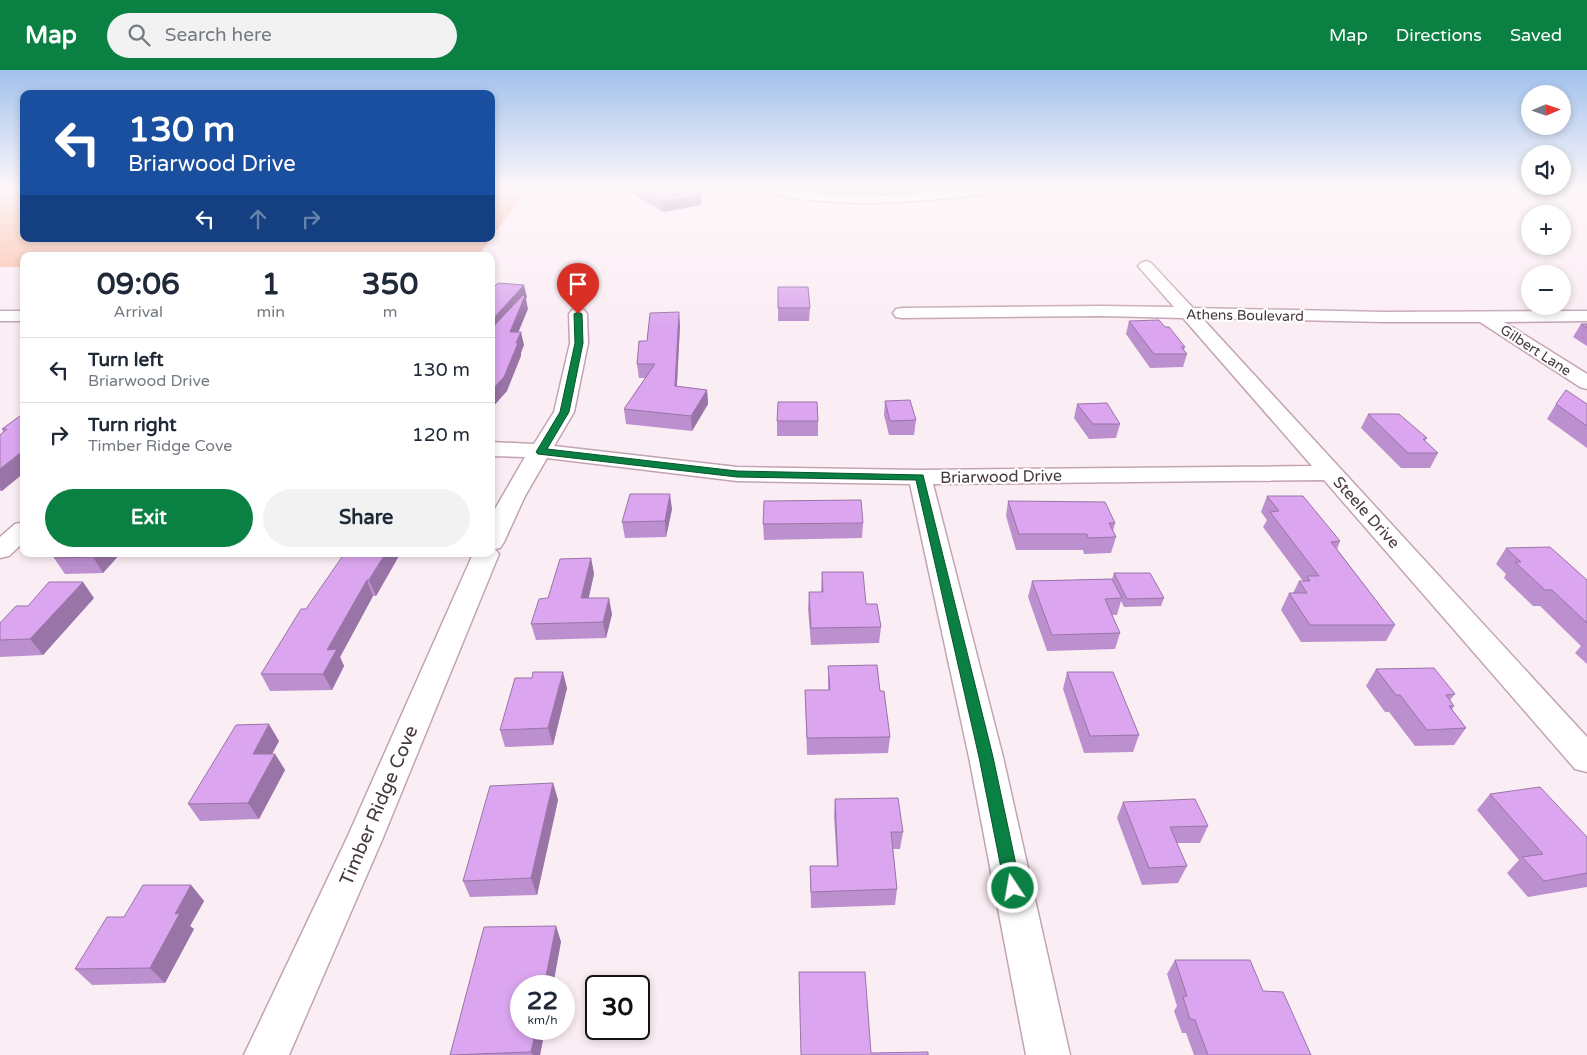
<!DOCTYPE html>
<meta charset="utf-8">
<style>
:root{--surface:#fff;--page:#f2f2f3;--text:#1f2937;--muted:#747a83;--line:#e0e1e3;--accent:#0b8043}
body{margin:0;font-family:"Varela Round",sans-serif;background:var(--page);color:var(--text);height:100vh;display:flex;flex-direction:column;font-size:19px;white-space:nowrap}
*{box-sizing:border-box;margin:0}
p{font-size:16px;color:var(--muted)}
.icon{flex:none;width:28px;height:28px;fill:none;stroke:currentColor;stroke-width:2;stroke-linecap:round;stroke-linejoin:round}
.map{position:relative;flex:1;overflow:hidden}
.sheet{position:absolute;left:20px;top:182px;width:475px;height:305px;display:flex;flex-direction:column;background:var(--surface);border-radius:10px;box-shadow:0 2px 8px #0003}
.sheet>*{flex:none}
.hud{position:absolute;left:20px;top:20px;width:475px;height:152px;border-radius:10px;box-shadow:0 2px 8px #0003;background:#1a4fa0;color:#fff;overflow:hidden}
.needle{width:32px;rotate:88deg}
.tools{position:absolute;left:1521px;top:15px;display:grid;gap:10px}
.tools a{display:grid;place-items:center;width:50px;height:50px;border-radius:50%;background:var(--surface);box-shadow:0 2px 8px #0003;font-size:25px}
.speed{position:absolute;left:510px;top:905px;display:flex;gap:10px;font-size:25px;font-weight:700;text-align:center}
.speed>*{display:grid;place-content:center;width:65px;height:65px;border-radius:50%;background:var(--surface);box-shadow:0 2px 8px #0003;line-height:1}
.speed small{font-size:12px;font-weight:400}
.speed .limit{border:2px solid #111;border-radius:8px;background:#fff;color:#111}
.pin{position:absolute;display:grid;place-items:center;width:42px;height:42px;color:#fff;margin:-51px -21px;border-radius:50% 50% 50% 0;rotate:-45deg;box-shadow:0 0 5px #0007}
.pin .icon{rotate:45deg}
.me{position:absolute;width:55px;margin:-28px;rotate:348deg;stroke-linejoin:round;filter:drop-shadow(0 0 4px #0008)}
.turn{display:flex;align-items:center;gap:18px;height:105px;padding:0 25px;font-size:22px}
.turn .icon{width:65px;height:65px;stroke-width:2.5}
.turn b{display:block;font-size:35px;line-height:42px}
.lanes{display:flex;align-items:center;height:48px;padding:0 25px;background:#0003;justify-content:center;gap:25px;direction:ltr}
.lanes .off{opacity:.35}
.eta{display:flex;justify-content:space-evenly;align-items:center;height:85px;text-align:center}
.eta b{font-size:30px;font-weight:800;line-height:35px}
.action{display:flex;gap:10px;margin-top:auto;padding:10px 25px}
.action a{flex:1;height:58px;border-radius:30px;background:var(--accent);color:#fff;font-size:20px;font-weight:800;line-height:58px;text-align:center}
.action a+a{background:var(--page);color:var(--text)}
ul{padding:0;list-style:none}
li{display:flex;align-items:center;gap:15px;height:65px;padding:0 25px;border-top:1px solid var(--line)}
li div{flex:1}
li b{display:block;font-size:19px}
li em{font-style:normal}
header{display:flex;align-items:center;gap:30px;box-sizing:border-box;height:70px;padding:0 25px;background:var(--accent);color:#fff}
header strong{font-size:24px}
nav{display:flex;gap:28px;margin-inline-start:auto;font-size:18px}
.search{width:350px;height:45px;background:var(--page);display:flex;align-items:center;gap:12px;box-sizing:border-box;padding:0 18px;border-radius:28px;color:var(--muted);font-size:19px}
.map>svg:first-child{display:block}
.green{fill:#fcb9a0}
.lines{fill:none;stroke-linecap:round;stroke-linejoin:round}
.street-casing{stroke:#c3a3b4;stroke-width:3}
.street{fill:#fff;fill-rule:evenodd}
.wall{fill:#bc8fce}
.shaded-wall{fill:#9974a7}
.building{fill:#dba6ef;stroke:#9974a7}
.route{fill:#0b8043;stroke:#07532c}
.labels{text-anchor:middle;stroke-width:4.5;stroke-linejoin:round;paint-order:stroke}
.far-street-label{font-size:14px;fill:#45383f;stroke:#fefefe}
.street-label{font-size:16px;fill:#45383f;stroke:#fefefe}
.near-street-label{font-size:19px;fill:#45383f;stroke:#fefefe}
</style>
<header>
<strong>Map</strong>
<div class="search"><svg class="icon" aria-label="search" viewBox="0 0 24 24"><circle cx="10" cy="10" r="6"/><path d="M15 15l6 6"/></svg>Search here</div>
<nav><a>Map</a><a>Directions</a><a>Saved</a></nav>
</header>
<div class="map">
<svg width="1587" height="985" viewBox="0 0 1587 985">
<rect width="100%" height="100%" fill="#fbedf4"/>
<g class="green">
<polygon points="0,118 24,118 24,169 491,169 478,186 24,186 24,197 0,197"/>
<polygon points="491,118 528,118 491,168"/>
</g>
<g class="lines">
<defs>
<g id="street">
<path d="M 757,118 C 789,118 821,125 853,126 C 905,127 956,118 1007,118 L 1001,122 C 920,132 839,141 759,121 Z"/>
<polygon points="1146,191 1151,193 1193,238 1384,242 1587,241 1587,251 1504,252 1587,304 1587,319 1580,317 1480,252 1384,252 1202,248 1587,667 1587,702 1575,699 1324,410 933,414 1003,687 1070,985 1026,985 969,687 910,414 737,411 547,388 525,426 504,472 500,478 495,479 499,484 382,770 289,985 244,985 347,768 473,484 491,484 491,446 525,387 491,386 491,372 534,374 554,342 570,273 569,244 572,240 578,239 584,240 587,244 588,273 574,342 554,376 737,397 920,400 1312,396 1183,248 1102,246 902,248 896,247 893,243 896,239 902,238 1102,236 1174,237 1138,196 1141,193"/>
<rect x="0" y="241" width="24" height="10"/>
<polygon points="24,452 24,472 9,486 0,488 0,467 15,454"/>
</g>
</defs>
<use href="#street" class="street-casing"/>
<use href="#street" class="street"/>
</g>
<g class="wall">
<polygon points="630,118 689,118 701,125 701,135 663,142 630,122"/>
<polygon points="778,217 810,238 809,251 778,251"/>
<polygon points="1129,251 1165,257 1185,277 1184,280 1187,284 1183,297 1150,298 1126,264"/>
<polygon points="1581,254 1587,254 1587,276 1573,267"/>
<polygon points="680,255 677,316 707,320 708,334 692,361 626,354 624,339 645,308 639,308 637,294 647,271"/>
<polygon points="885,331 916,350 914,365 889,365 884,345"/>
<polygon points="1077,334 1120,354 1116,368 1089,369 1074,348"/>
<polygon points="1556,334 1587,334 1587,378 1547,349"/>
<polygon points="24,343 2,421 0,421 0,365 3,362 2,359"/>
<polygon points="1368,344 1427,368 1425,371 1438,383 1430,398 1401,398 1361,358"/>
<rect x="777" y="351" width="41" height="15"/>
<polygon points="1267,426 1340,471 1337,479 1395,555 1386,571 1301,572 1281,540 1289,523 1293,523 1299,511 1303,511 1263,457 1267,450 1261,442"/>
<polygon points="1008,431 1115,453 1113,461 1116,467 1111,483 1084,484 1083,480 1016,480 1006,446"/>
<polygon points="672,439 666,467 625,468 622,452"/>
<polygon points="863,453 862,468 764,470 763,454"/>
<polygon points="1506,478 1587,510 1587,594 1575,583 1581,576 1540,536 1533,536 1504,508 1506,504 1496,494"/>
<polygon points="58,484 120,484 103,503 65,504 54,488"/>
<polygon points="400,484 376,526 373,526 340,587 344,596 332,620 270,621 261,604 306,539"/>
<polygon points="591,488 594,504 588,528 612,544 606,568 536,570 531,554 548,528"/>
<polygon points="822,502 866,534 881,557 879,573 811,575 808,539 809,522 821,522"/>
<polygon points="1114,503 1164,528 1161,536 1124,537 1121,531 1117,545 1112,545 1120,563 1115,579 1047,581 1028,527 1032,511 1112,509"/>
<polygon points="94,528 43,585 0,587 0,553 28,536"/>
<polygon points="828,596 880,621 890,667 888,683 807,685 805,620 828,620"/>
<polygon points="1376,599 1455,624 1450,630 1454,636 1452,639 1466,658 1454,675 1415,676 1389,642 1385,642 1366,616"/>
<polygon points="1067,602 1139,665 1133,682 1084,683 1063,619"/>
<polygon points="567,618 553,675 505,677 500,660"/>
<polygon points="279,671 272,684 275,684 285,700 259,749 200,751 188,734"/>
<polygon points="553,713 558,730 537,825 470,827 463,811"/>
<polygon points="1490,724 1587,767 1587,817 1528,827 1507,803 1519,790 1477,740"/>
<polygon points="835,729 903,762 900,779 893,779 897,819 895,835 811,838 810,796 837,796 834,746"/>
<polygon points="1123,732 1208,756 1200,773 1177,773 1187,796 1178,813 1142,815 1117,748"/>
<polygon points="191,815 204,831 190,856 194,859 165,913 92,915 75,899 124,847"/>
<polygon points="556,856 561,872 521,959 545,959 540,985 450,985"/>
<polygon points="1175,890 1263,921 1311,985 1194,985 1186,963 1182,963 1174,941 1177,936 1167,904"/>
</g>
<g class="shaded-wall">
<polygon points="701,125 701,135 663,142 662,132"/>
<polygon points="524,215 527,227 526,229 528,239 513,275 491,267 491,251"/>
<polygon points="679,242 680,255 676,330 675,316"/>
<polygon points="521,262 524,275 521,283 521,286 507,321 492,338 491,321 516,273"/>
<polygon points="707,320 708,334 692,361 691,346"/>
<polygon points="24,380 24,403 2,421 0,418 0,399"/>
<polygon points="670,424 672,439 666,467 665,451"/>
<polygon points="96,484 120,484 103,503 93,487"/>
<polygon points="385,484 400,484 376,526 369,510"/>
<polygon points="591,488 594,504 585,545 581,528"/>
<polygon points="367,510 373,526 340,587 344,596 332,620 323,604 327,580"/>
<polygon points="83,512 94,528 43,585 30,569"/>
<polygon points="609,528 612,544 606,568 603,552"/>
<polygon points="563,602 567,618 553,675 548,658"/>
<polygon points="269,654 279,671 263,701 253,684"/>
<polygon points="275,684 285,700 259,749 248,733"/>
<polygon points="553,713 558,730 537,825 531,808"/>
<polygon points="191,815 204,831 190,856 194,859 165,913 150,898 175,844"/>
<polygon points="556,856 561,872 553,916 544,916"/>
<polygon points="536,959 545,959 540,985 533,985 531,982"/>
</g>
<g class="building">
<polygon points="640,118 689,118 701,125 662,132"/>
<polygon points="498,213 524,215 491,251 491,220"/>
<polygon points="778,217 808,217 810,238 778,238"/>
<polygon points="523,225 525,226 510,262 521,262 516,273 518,273 504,307 491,321 491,259"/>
<polygon points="679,242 675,316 707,320 691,346 624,339 655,294 637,294 639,271 647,271 650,243"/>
<polygon points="1159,250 1165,257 1169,257 1185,277 1181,277 1187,284 1154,284 1129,251"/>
<polygon points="1581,254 1587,254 1587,258"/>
<polygon points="1566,320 1587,334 1587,356 1556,334"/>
<polygon points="910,330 916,350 890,351 885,331"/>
<polygon points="778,332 817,332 818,351 777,351"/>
<polygon points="1107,333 1120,354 1093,354 1077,334"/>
<polygon points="24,343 24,380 0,399 0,365 7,359 2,359"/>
<polygon points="1368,344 1399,344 1427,368 1423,369 1438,383 1408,383"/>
<polygon points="630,424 670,424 665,451 622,452"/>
<polygon points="1267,426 1303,426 1340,471 1331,472 1395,555 1310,555 1289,523 1307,523 1299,511 1310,511 1307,506 1319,506 1270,442 1279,441"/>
<polygon points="861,430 863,453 763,454 764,431"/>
<polygon points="1008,431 1105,432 1115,453 1109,453 1116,467 1088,468 1087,464 1019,464"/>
<polygon points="1550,477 1587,510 1587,553 1552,520 1545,520 1515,492 1521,492 1506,478"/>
<polygon points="58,484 96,484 93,487 54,488"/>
<polygon points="344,484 385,484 369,510 367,510 327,580 337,579 323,604 261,604 301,539 306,539"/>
<polygon points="591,488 581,528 609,528 603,552 531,554 539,529 548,528 560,489"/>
<polygon points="822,502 863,502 866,534 877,534 881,557 811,558 809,522 823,522"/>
<polygon points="1114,503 1150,503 1164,528 1127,529"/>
<polygon points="1112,509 1122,528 1105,529 1120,563 1052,565 1032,511"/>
<polygon points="49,512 83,512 30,569 0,570 0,553 16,536 28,536"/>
<polygon points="877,595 880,621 884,621 890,667 807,668 805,620 830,620 828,596"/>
<polygon points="1434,598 1455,624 1446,625 1454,636 1449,636 1466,658 1427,660 1400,625 1396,625 1376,599"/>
<polygon points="533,602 563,602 548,658 500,660 515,608 532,608"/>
<polygon points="1067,602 1113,602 1139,665 1090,666"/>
<polygon points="269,654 253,684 275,684 248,733 188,734 236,655"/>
<polygon points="553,713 531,808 463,811 490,716"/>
<polygon points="1540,717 1587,767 1587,803 1544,811 1522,787 1543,784 1490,724"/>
<polygon points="898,728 903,762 891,762 897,819 811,822 810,796 838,796 835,729"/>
<polygon points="1195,729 1208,756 1170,757 1187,796 1149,798 1123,732"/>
<polygon points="143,815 191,815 175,844 180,843 150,898 75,899 107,847 124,847"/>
<polygon points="556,856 544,916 521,916 521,959 536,959 531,982 450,985 484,857"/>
<polygon points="1175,890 1250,890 1263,921 1283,922 1311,985 1208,985 1195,950 1190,949 1183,927 1187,926"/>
<polygon points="799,902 865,902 871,983 928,982 928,985 801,985"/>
</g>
<linearGradient id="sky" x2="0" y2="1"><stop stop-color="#a1c1ed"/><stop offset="0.46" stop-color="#fdf7fa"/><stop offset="1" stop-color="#fdf7fa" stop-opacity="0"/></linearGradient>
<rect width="1587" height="256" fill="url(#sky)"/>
<polygon class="route" points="578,242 582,244 583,273 569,342 547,379 737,401 923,405 993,687 1021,818 1019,823 1013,825 1007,823 1005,818 979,687 916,410 737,407 538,384 536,382 560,342 575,273 574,244"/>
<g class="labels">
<g class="far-street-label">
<text transform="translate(1245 245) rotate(1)" y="5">Athens Boulevard</text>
<text transform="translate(1536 280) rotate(33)" y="5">Gilbert Lane</text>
</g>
<g class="street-label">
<text transform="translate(1001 406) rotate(-1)" y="6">Briarwood Drive</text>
<text transform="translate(1367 442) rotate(48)" y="6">Steele Drive</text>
</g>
<g class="near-street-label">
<text transform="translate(378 735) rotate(-67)" y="7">Timber Ridge Cove</text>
</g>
</g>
</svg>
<div class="tools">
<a><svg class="needle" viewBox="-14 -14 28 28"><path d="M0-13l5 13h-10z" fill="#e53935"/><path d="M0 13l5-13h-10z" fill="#747a83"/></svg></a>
<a><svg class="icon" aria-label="sound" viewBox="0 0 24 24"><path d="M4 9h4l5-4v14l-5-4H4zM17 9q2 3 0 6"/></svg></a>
<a>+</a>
<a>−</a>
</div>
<div class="speed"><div>22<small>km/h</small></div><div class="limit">30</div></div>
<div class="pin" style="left:578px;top:244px;background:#d93025"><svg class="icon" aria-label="arrive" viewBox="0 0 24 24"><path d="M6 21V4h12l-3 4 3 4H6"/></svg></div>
<svg class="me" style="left:1013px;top:818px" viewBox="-20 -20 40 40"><circle r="17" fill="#0b8043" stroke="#fff" stroke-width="3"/><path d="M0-11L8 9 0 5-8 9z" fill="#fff"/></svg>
<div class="hud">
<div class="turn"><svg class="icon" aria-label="left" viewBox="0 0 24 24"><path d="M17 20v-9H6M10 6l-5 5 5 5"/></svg><div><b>130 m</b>Briarwood Drive</div></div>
<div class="lanes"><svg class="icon" aria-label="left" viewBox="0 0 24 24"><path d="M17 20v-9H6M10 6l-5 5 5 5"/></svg><svg class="icon off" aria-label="ahead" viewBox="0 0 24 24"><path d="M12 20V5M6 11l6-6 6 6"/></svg><svg class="icon off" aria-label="right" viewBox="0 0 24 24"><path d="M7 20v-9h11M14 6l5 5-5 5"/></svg></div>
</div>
<section class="sheet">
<div class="eta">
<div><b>09:06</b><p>Arrival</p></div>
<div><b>1</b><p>min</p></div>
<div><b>350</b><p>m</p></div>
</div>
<ul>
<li><svg class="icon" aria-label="left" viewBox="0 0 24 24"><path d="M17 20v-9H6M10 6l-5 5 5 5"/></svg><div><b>Turn left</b><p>Briarwood Drive</p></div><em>130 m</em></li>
<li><svg class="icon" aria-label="right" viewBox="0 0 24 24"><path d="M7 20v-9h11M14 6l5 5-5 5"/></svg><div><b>Turn right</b><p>Timber Ridge Cove</p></div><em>120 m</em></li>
</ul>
<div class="action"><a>Exit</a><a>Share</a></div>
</section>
</div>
